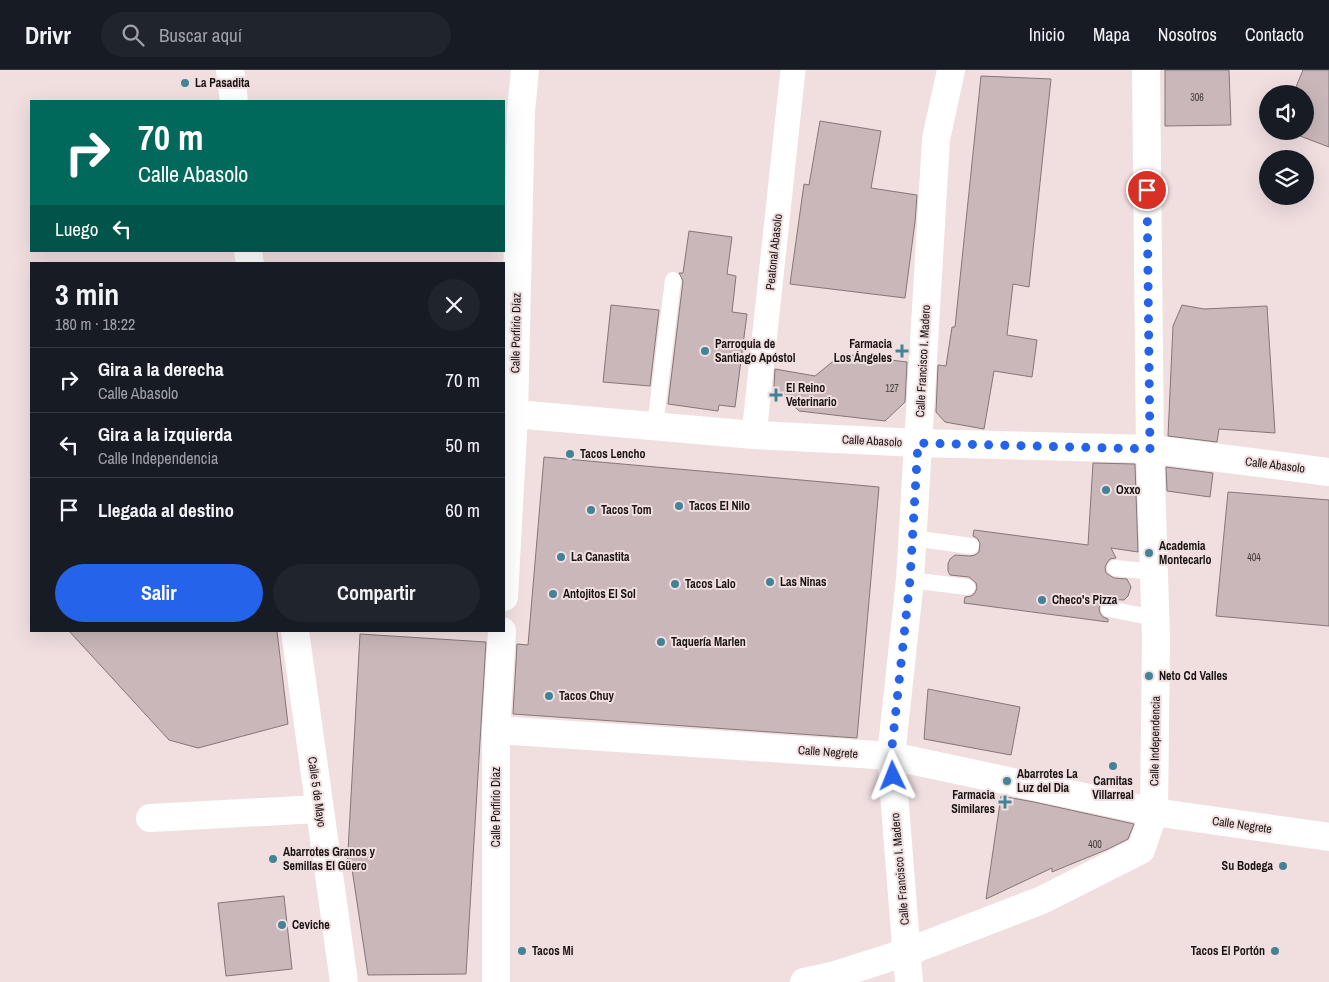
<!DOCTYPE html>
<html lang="es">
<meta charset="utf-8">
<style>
:root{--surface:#171b24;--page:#20242c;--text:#f1f3f6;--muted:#9ea1a6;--line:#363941;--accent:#2563eb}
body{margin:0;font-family:"Archivo Narrow",sans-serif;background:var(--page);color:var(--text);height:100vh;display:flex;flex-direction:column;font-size:19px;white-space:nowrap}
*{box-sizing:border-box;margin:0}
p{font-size:16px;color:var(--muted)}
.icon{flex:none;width:28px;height:28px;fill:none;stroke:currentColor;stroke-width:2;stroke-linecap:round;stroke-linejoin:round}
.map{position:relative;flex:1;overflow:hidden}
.details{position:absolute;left:30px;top:192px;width:475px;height:370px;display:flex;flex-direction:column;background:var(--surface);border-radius:0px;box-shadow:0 5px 20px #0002}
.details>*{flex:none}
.guide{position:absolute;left:30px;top:30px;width:475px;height:152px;border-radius:0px;box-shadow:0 5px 20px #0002;background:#00695c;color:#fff;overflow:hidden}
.fabs{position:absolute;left:1259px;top:15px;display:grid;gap:10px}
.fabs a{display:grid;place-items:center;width:55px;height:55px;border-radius:50%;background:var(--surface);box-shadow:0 5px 20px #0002;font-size:25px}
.pin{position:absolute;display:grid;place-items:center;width:42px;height:42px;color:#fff;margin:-21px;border:2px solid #fff;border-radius:50%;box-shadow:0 1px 5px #0007}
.me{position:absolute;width:55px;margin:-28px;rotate:358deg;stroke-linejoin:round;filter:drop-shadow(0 0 4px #0008)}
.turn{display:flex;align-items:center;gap:18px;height:105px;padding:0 25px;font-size:22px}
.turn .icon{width:65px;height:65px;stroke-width:2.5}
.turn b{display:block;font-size:35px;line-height:42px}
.then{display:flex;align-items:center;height:48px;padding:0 25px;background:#0003;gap:10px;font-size:19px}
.round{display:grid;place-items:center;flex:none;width:52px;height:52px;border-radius:26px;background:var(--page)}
.headline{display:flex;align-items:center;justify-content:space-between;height:85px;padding:0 25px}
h1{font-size:30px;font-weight:700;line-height:38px}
.action{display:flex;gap:10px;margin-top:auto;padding:10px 25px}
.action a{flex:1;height:58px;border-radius:30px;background:var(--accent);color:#fff;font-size:20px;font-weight:700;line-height:58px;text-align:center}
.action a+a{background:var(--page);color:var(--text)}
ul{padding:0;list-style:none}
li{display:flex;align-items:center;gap:15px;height:65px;padding:0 25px;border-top:1px solid var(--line)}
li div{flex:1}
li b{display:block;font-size:19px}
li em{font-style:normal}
header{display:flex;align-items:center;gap:30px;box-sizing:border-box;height:70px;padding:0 25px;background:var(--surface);border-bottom:1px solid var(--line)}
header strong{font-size:24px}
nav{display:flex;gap:28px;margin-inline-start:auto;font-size:18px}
.search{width:350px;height:45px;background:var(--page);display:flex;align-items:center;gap:12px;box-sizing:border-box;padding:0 18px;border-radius:28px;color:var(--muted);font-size:19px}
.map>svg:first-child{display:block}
.building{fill:#c9b7b9;stroke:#857677}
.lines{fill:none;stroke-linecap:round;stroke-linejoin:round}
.service{stroke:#fff;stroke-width:16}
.pedestrian{stroke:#fff;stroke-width:25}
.minor{stroke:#fff;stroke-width:28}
.tertiary{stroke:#fff;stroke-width:28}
.route{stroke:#2563eb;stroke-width:9;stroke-dasharray:0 16.2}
.poi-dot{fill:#438397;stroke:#f1dfe0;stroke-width:2}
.labels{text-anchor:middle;stroke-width:4;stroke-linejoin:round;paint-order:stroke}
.number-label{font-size:10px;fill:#453c3c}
.poi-label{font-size:12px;font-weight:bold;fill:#191313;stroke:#f1dfe0;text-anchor:start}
.street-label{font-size:12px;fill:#191313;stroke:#f1dfe0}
</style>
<header>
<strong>Drivr</strong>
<div class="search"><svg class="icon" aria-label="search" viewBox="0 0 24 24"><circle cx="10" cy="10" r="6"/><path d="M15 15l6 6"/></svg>Buscar aquí</div>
<nav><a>Inicio</a><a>Mapa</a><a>Nosotros</a><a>Contacto</a></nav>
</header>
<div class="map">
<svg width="1329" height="912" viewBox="0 0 1329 912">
<rect width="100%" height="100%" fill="#f1dfe0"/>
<g class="building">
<polygon points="1165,0 1229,0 1231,55 1165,56"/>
<polygon points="1303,0 1329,0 1329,77 1287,61 1305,61 1305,24 1293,24"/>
<polygon points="981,6 1051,9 1029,217 1013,214 1007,265 1037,270 1032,307 994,301 984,359 945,352 936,342 938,295 946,296 952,257 955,257"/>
<polygon points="820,51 881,61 871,118 917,125 915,152 905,228 790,214 804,114 809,115"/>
<polygon points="689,161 732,167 727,204 736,206 732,242 747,244 735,337 719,335 718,341 668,334 683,211 679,203 683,203"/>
<polygon points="611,235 659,240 650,316 603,312"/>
<polygon points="1182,235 1204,239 1267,236 1275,363 1219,359 1217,372 1168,366 1173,256"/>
<polygon points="842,284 907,292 905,332 885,351 799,341 774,317 775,299 815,306"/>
<polygon points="544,387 879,417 857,668 513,644 517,574 528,575"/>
<polygon points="1093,393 1135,394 1138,482 1111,478 1116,488 1110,489 1107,493 1105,497 1106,503 1114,508 1127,509 1131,517 1128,526 1124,530 1106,529 1101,533 1099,538 1100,543 1103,547 1108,549 1108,552 964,533 965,527 971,526 975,523 977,518 976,513 969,507 950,505 948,501 948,494 950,489 955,485 970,486 975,485 979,482 980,473 977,468 973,466 974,460 1088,475"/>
<polygon points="1166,397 1213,403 1210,427 1167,421"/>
<polygon points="1228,422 1329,430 1329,556 1216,546"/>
<polygon points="69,561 277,561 288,654 198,678 169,670"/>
<polygon points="360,564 486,572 466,904 368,905 352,799 347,799"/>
<polygon points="928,619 1020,637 1011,685 924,669"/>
<polygon points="1001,726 1034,732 1134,754 1128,769 1108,779 1052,802 1052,798 986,829"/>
<polygon points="284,826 292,899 226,906 218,833"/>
</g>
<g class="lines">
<g class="service">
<polyline points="655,356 673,210"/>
<polyline points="912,468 971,476"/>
<polyline points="1115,498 1154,502"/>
<polyline points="910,510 967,517"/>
<polyline points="1109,539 1155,548"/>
</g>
<polyline class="pedestrian" points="754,365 793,0"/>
<g class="minor">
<polyline points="230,0 234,31"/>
<polyline points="248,181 250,194"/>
<polyline points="504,343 754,365 918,373 1150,379 1329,402"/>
<polyline points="504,527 514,344 521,41 525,0"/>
<polyline points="295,561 344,912"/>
<polyline points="496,660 891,686 1154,742 1329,767"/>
<polyline points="150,748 319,739"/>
<polyline points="496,912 496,660 502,561"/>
<polyline points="804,912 832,906 907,882 1042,830 1141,780 1154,742 1156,568 1150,379 1146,0"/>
</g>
<polyline class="tertiary" points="909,912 891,686 910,510 936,69 951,0"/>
</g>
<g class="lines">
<polyline class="route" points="893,706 891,686 910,510 918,373 1150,379 1147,120"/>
</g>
<g class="poi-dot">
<circle cx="185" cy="13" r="5"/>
<circle cx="705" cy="281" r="5"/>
<path d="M899.5 273.5h5v5h5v5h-5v5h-5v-5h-5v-5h5z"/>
<path d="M773.5 317.5h5v5h5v5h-5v5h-5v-5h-5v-5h5z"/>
<circle cx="570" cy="384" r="5"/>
<circle cx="1106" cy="420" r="5"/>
<circle cx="679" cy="436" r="5"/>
<circle cx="591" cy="440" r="5"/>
<circle cx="1149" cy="483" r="5"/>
<circle cx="561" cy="487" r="5"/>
<circle cx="770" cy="512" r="5"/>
<circle cx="675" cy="514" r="5"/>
<circle cx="553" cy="524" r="5"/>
<circle cx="1042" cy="530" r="5"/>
<circle cx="661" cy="572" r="5"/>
<circle cx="1149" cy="606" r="5"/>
<circle cx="549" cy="626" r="5"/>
<circle cx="1113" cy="696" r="5"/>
<circle cx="1007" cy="711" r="5"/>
<path d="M1002.5 724.5h5v5h5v5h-5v5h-5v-5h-5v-5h5z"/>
<circle cx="273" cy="789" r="5"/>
<circle cx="1283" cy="796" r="5"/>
<circle cx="282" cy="855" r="5"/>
<circle cx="522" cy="881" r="5"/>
<circle cx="1275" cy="881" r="5"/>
</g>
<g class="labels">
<g class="number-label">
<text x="1197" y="31">306</text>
<text x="892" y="322">127</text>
<text x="1254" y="491">404</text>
<text x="1095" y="778">400</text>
</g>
<g class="poi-label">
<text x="195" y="17">La Pasadita</text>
<text x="715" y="278">Parroquia de<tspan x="715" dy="14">Santiago Apóstol</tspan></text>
<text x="892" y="278" text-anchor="end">Farmacia<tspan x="892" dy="14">Los Ángeles</tspan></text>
<text x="786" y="322">El Reino<tspan x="786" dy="14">Veterinario</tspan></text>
<text x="580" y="388">Tacos Lencho</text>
<text x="1116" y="424">Oxxo</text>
<text x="689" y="440">Tacos El Nilo</text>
<text x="601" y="444">Tacos Tom</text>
<text x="1159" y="480">Academia<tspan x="1159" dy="14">Montecarlo</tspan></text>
<text x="571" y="491">La Canastita</text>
<text x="780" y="516">Las Ninas</text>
<text x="685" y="518">Tacos Lalo</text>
<text x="563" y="528">Antojitos El Sol</text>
<text x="1052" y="534">Checo's Pizza</text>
<text x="671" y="576">Taquería Marlen</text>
<text x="1159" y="610">Neto Cd Valles</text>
<text x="559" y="630">Tacos Chuy</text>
<text x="1017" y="708">Abarrotes La<tspan x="1017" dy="14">Luz del Dia</tspan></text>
<text x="1113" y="715" text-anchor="middle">Carnitas<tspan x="1113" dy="14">Villarreal</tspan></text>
<text x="995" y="729" text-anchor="end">Farmacia<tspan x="995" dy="14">Similares</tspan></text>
<text x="283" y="786">Abarrotes Granos y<tspan x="283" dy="14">Semillas El Güero</tspan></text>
<text x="1273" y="800" text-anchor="end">Su Bodega</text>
<text x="292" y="859">Ceviche</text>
<text x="532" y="885">Tacos Mi</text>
<text x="1265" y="885" text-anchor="end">Tacos El Portón</text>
</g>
<g class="street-label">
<text transform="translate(774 182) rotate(-84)" y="4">Peatonal Abasolo</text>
<text transform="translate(516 263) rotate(-89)" y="4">Calle Porfirio Díaz</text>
<text transform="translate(923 291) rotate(-87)" y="4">Calle Francisco I. Madero</text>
<text transform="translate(872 371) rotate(3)" y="4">Calle Abasolo</text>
<text transform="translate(1275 395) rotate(7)" y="4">Calle Abasolo</text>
<text transform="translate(1155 671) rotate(-89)" y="4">Calle Independencia</text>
<text transform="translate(828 682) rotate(4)" y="4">Calle Negrete</text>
<text transform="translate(317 722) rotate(82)" y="4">Calle 5 de Mayo</text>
<text transform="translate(496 737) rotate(-90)" y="4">Calle Porfirio Díaz</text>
<text transform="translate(1242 755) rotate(8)" y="4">Calle Negrete</text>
<text transform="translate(900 799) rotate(-95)" y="4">Calle Francisco I. Madero</text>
</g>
</g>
</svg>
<div class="fabs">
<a><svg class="icon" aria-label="sound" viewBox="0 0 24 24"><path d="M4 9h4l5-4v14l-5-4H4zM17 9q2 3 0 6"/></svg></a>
<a><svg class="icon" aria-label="layers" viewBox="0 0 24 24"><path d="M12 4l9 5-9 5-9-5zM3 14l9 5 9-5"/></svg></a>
</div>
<div class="pin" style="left:1147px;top:120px;background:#d93025"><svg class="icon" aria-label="arrive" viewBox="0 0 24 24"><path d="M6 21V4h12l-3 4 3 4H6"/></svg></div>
<svg class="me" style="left:893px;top:706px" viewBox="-20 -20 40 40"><path d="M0-17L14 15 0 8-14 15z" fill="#2563eb" stroke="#fff" stroke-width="4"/></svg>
<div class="guide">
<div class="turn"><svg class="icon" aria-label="right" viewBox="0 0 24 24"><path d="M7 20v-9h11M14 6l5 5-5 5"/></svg><div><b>70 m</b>Calle Abasolo</div></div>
<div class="then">Luego<svg class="icon" aria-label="left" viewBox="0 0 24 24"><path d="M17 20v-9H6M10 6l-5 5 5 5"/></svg></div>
</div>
<section class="details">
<div class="headline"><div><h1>3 min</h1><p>180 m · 18:22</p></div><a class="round"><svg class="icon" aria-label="close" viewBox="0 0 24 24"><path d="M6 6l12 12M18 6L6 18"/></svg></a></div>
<ul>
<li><svg class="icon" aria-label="right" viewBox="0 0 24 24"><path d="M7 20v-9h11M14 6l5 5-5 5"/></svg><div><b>Gira a la derecha</b><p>Calle Abasolo</p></div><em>70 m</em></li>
<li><svg class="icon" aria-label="left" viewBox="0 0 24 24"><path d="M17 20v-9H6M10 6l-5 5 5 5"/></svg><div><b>Gira a la izquierda</b><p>Calle Independencia</p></div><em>50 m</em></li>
<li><svg class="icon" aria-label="arrive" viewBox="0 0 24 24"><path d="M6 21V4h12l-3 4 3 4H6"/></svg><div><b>Llegada al destino</b></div><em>60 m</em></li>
</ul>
<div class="action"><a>Salir</a><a>Compartir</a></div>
</section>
</div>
